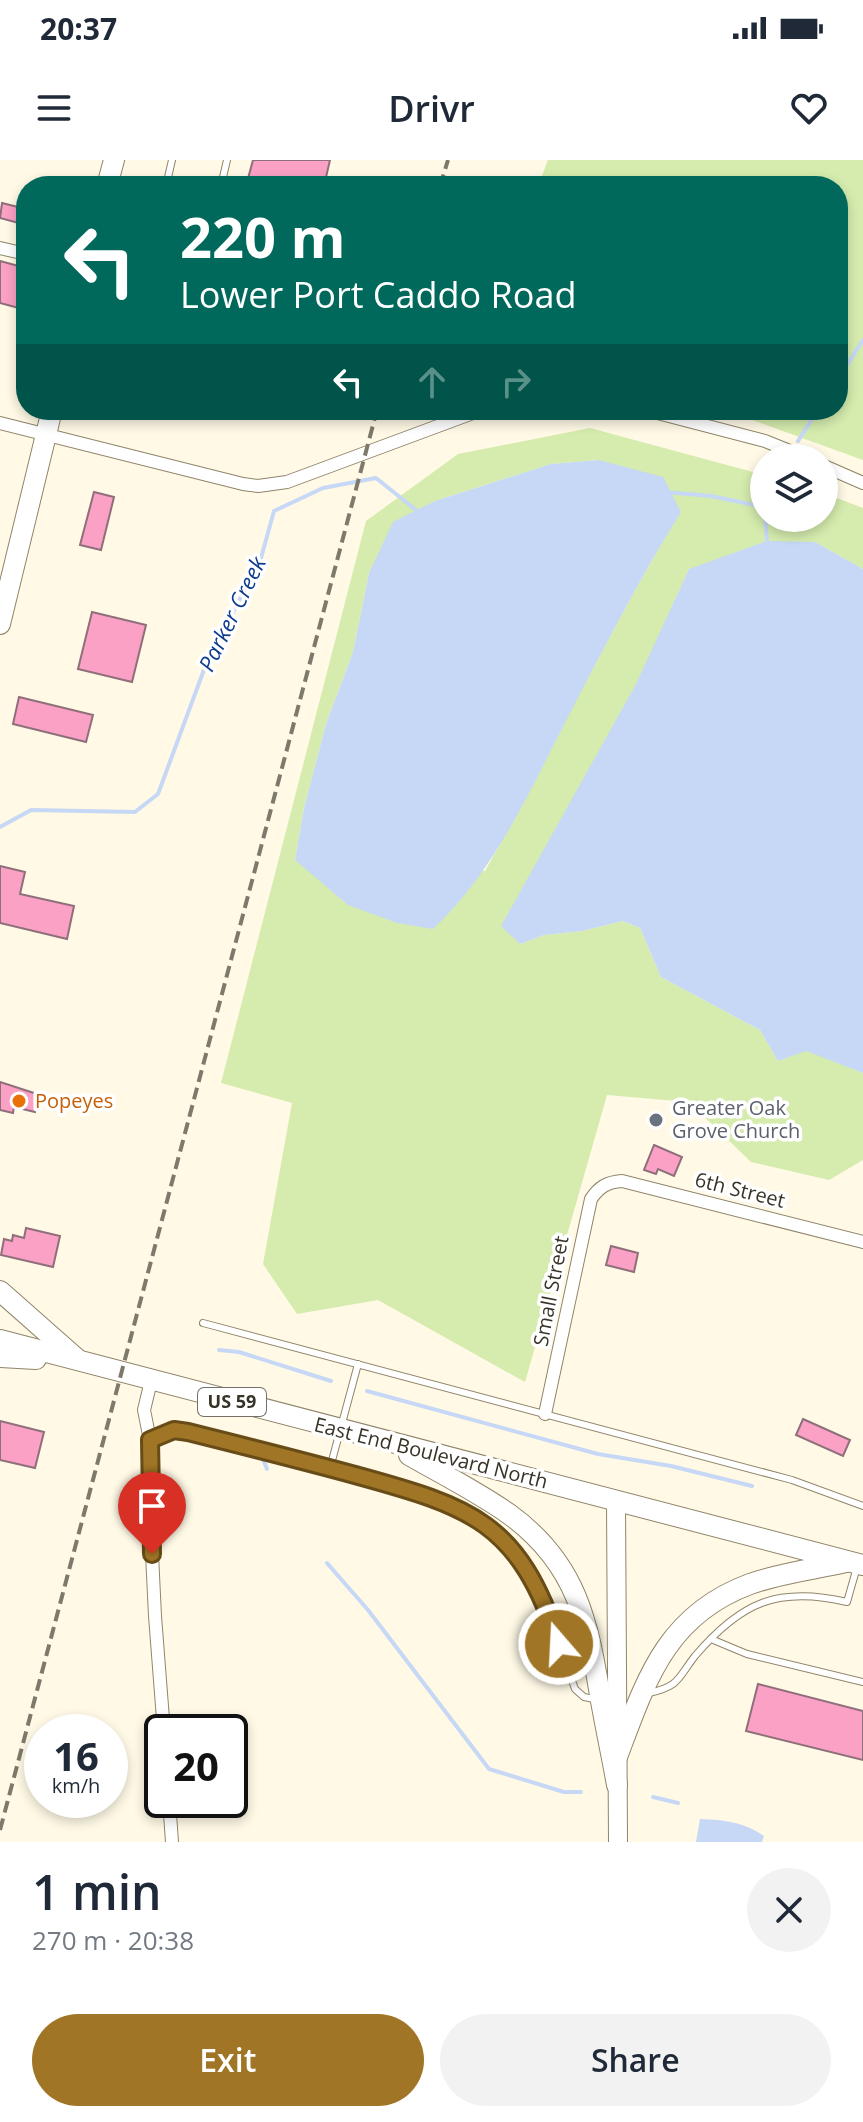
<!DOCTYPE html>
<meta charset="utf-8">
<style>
:root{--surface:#fff;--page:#f2f2f3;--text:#1f2937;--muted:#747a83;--accent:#a07525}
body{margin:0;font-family:"Open Sans",sans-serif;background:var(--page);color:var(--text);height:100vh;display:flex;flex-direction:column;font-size:30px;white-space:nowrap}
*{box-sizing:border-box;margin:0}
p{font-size:26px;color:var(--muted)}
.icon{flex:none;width:44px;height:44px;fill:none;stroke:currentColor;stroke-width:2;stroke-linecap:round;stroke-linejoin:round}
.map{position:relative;height:1682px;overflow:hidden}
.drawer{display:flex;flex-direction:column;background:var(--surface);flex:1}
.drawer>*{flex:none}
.hud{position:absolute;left:16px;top:16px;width:832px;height:244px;border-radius:32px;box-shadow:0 4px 12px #0003;background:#00695c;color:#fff;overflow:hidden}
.tools{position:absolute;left:750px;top:284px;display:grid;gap:16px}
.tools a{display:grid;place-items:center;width:88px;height:88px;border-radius:50%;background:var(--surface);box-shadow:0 4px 12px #0003;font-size:40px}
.speed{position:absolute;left:24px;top:1554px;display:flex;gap:16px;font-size:40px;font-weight:700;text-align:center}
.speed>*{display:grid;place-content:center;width:104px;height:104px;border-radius:50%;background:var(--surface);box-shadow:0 4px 12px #0003;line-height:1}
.speed small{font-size:20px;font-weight:400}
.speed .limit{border:4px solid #111;border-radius:12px;background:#fff;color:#111}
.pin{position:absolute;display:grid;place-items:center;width:68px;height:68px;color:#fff;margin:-82px -34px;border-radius:50% 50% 50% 0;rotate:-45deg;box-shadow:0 0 8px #0007}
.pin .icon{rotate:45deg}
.me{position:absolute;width:88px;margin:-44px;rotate:341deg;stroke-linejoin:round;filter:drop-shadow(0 0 6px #0008)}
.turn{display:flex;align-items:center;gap:28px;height:168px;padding:0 32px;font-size:36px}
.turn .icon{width:104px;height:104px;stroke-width:2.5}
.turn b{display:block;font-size:56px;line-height:68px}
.lanes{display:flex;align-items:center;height:76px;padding:0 32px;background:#0003;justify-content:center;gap:40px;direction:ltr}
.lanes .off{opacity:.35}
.round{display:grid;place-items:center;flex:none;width:84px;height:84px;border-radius:42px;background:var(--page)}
.headline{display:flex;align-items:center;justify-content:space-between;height:136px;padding:0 32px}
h1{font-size:48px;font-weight:600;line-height:60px}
.cta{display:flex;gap:16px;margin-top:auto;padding:16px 32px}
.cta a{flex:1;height:92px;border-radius:48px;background:var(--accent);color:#fff;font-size:32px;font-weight:600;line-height:92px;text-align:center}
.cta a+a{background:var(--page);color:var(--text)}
.status{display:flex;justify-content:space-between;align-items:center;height:56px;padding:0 40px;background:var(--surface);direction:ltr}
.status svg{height:22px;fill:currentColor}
header{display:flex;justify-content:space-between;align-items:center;height:104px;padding:0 32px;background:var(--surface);font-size:36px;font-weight:600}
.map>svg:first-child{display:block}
.green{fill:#d5ecae;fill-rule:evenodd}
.water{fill:#c6d8f5}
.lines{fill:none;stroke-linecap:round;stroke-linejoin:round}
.stream{stroke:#c6d8f5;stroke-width:4}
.building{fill:#faa1c5;stroke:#8e6f7a;stroke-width:2}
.service-casing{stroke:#8f8569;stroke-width:8}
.minor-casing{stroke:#8f8569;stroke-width:14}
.primary-casing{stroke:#8f8569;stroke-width:20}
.trunk-casing{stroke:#8f8569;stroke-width:22}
.service{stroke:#fff;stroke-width:6}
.minor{stroke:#fff;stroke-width:12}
.primary{stroke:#fff;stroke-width:18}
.trunk{stroke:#fff;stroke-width:20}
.rail{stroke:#7e7a6b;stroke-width:4;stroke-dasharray:12 6;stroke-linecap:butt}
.route-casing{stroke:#684c18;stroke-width:20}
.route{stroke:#a07525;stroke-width:14}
.food-dot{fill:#e8710a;stroke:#fff;stroke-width:3}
.worship-dot{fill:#6b7280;stroke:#fff;stroke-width:3}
.labels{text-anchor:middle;stroke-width:7;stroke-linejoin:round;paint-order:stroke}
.shield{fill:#fff;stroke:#737068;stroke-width:2}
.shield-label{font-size:18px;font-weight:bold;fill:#373327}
.food-label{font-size:20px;fill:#c56008;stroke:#fff;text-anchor:start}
.worship-label{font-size:20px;fill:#5b616d;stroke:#fff;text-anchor:start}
.street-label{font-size:20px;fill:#373327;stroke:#fff}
.water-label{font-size:22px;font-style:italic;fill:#0d3c8d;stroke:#fff}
</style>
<div class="status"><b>20:37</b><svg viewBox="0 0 49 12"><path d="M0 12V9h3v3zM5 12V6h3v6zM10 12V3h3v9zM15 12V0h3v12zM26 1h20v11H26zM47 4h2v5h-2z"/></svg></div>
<header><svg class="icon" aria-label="menu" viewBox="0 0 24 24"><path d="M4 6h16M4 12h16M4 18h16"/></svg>Drivr<svg class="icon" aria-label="heart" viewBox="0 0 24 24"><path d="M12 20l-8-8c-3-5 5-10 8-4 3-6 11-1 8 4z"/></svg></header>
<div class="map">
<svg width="863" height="1682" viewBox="0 0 863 1682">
<rect width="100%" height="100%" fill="#fff9e6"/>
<g class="green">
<polygon points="548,0 863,0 863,300 725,250 838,250 838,26 538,26"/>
<path d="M 590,268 L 764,315 L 764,358 L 824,358 L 824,333 L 863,348 L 863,409 L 815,382 L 689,409 L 520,784 L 544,775 L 582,771 L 623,761 L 640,768 L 661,817 L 760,870 L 778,901 L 806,890 L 863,913 L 863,1000 L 829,1020 L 751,1002 L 689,942 L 607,935 L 525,1222 L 378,1140 L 297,1154 L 263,1104 L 292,943 L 221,923 L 366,361 L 458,294 ZM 599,300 L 681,351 C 610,468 551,592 485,711 L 295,700 L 304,648 L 326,564 L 353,492 L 369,413 L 435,341 L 551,304 Z"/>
</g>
<g class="water">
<path d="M 599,300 L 663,317 L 681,352 C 638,421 601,493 564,565 C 527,636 493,713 433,769 L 397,763 L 348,745 L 295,700 L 304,648 L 326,564 L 353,492 L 369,413 L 393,362 L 435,341 L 551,304 Z"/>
<polygon points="767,381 815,382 863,409 863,913 806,891 778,901 760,870 661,817 640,768 623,761 582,771 544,775 520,784 501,766 636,524 689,409"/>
<path d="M 700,1659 C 725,1660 743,1662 764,1676 L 762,1682 L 696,1682 Z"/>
</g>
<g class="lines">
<g class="stream">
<polyline points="838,219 863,180"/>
<polyline points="798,281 818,250"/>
<polyline points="665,332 711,336 764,347"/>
<polyline points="765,358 767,381"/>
<polyline points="0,667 31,650 135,652 158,634 205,507 261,398 274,351 323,328 376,318 421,354"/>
<polyline points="219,1190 239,1192 331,1221"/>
<polyline points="367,1231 598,1294 671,1306 752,1326"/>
<polyline points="263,1299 267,1309"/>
<polyline points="327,1403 368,1450 489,1609 564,1632 581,1632"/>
<polyline points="653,1637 678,1643"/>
</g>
</g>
<g class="building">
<polygon points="253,0 330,0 324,26 246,26"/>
<polygon points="2,43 26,49 26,65 0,58"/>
<polygon points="0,101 26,108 26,150 0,143"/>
<polygon points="94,332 114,337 101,390 80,385"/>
<polygon points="92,452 146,465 132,522 78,509"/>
<polygon points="19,537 93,555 86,582 13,564"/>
<polygon points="0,706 25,712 20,734 74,746 67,779 0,763"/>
<polygon points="0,922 40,935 35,952 14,947 13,953 0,950"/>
<polygon points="654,985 682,997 674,1016 658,1009 656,1014 644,1010"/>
<polygon points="26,1068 60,1076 53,1107 1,1095 4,1079 12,1081 13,1075 24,1078"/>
<polygon points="611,1086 638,1093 634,1112 606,1105"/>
<polygon points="803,1259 850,1280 843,1296 796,1275"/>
<polygon points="0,1261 44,1272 35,1308 0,1300"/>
<polygon points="758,1524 863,1551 863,1600 746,1571"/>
</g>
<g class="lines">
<defs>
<g id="service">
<polyline points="166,26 172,0"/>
<polyline points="221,26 227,0"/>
<polyline points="203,1163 792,1320 863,1346"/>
<polyline points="150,1280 174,1270 188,1272 421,1333 472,1355 506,1384 532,1418 544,1441 575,1529 584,1537 599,1540"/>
<polyline points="330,1308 358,1204"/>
<polyline points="711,1479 747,1494 863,1522"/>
<path d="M 649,1533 C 680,1526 677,1519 695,1496 C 741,1442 778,1426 847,1442 L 857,1407"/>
</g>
<g id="minor">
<polyline points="0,88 26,94"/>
<polyline points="646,250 765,281 807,298"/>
<polyline points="0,263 243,324 258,326 287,322 481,250"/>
<polyline points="824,306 863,323"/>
<polyline points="151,1221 144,1250 150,1280 149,1332 155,1456 164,1572"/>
<path d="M 545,1254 L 591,1039 C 599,1027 607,1022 622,1021 L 863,1082"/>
<polyline points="169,1640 172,1682"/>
</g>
<polyline id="primary" points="616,1341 618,1682"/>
<g id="trunk">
<polyline points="107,26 114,0"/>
<polyline points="0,464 52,250"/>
<polyline points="0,1131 77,1199"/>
<polyline points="0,1180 863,1405"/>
<polyline points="0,1197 36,1199"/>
<path d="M 409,1295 C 442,1314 478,1332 509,1354 C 578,1404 588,1463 601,1541 C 606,1569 612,1597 617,1625"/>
<path d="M 617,1597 C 646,1520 666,1455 750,1424 C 781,1413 815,1409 846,1402"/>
</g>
</defs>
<use href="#service" class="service-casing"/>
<use href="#minor" class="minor-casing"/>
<use href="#primary" class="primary-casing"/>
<use href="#trunk" class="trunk-casing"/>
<use href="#service" class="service"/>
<use href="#minor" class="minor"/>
<use href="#primary" class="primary"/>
<use href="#trunk" class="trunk"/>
<g class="rail">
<polyline points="440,26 448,0"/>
<polyline points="0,1670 377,250"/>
</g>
</g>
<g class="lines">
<defs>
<path id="route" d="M 152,1394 L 150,1280 L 174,1270 L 188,1272 C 244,1286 300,1300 355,1315 C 472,1347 519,1362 559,1484"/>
</defs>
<use href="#route" class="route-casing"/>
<use href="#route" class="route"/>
</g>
<circle class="food-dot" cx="19" cy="941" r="8"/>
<circle class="worship-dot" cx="656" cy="960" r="8"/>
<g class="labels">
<rect class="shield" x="198" y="1228" width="68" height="28" rx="6"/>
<g class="shield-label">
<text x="232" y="1248">US 59</text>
</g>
<g class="food-label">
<text x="35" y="948">Popeyes</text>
</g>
<g class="worship-label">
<text x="672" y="955">Greater Oak<tspan x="672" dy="23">Grove Church</tspan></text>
</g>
<g class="street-label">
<text transform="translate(740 1030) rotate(14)" y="7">6th Street</text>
<text transform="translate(551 1131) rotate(-79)" y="7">Small Street</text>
<text transform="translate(431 1293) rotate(14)" y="7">East End Boulevard North</text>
</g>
<g class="water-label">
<text transform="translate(232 454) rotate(-64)" y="8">Parker Creek</text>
</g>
</g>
</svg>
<div class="tools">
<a><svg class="icon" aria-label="layers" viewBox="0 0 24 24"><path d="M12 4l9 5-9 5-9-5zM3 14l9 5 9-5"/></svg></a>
</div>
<div class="speed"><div>16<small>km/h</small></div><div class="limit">20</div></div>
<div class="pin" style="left:152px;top:1394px;background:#d93025"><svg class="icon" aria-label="arrive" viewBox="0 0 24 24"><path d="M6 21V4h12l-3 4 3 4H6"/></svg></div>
<svg class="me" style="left:559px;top:1484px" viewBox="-20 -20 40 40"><circle r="17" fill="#a07525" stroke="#fff" stroke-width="3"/><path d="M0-11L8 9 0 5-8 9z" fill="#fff"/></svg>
<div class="hud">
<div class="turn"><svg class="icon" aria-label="left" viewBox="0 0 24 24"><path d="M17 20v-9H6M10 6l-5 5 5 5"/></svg><div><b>220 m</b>Lower Port Caddo Road</div></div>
<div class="lanes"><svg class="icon" aria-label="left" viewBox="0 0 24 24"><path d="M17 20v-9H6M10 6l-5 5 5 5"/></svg><svg class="icon off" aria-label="ahead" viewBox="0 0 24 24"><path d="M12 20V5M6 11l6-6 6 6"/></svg><svg class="icon off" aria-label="right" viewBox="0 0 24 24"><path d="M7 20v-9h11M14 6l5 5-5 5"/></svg></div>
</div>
</div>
<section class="drawer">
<div class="headline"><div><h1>1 min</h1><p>270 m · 20:38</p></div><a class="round"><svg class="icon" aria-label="close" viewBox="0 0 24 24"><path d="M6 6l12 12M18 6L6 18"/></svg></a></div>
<div class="cta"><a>Exit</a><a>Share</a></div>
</section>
